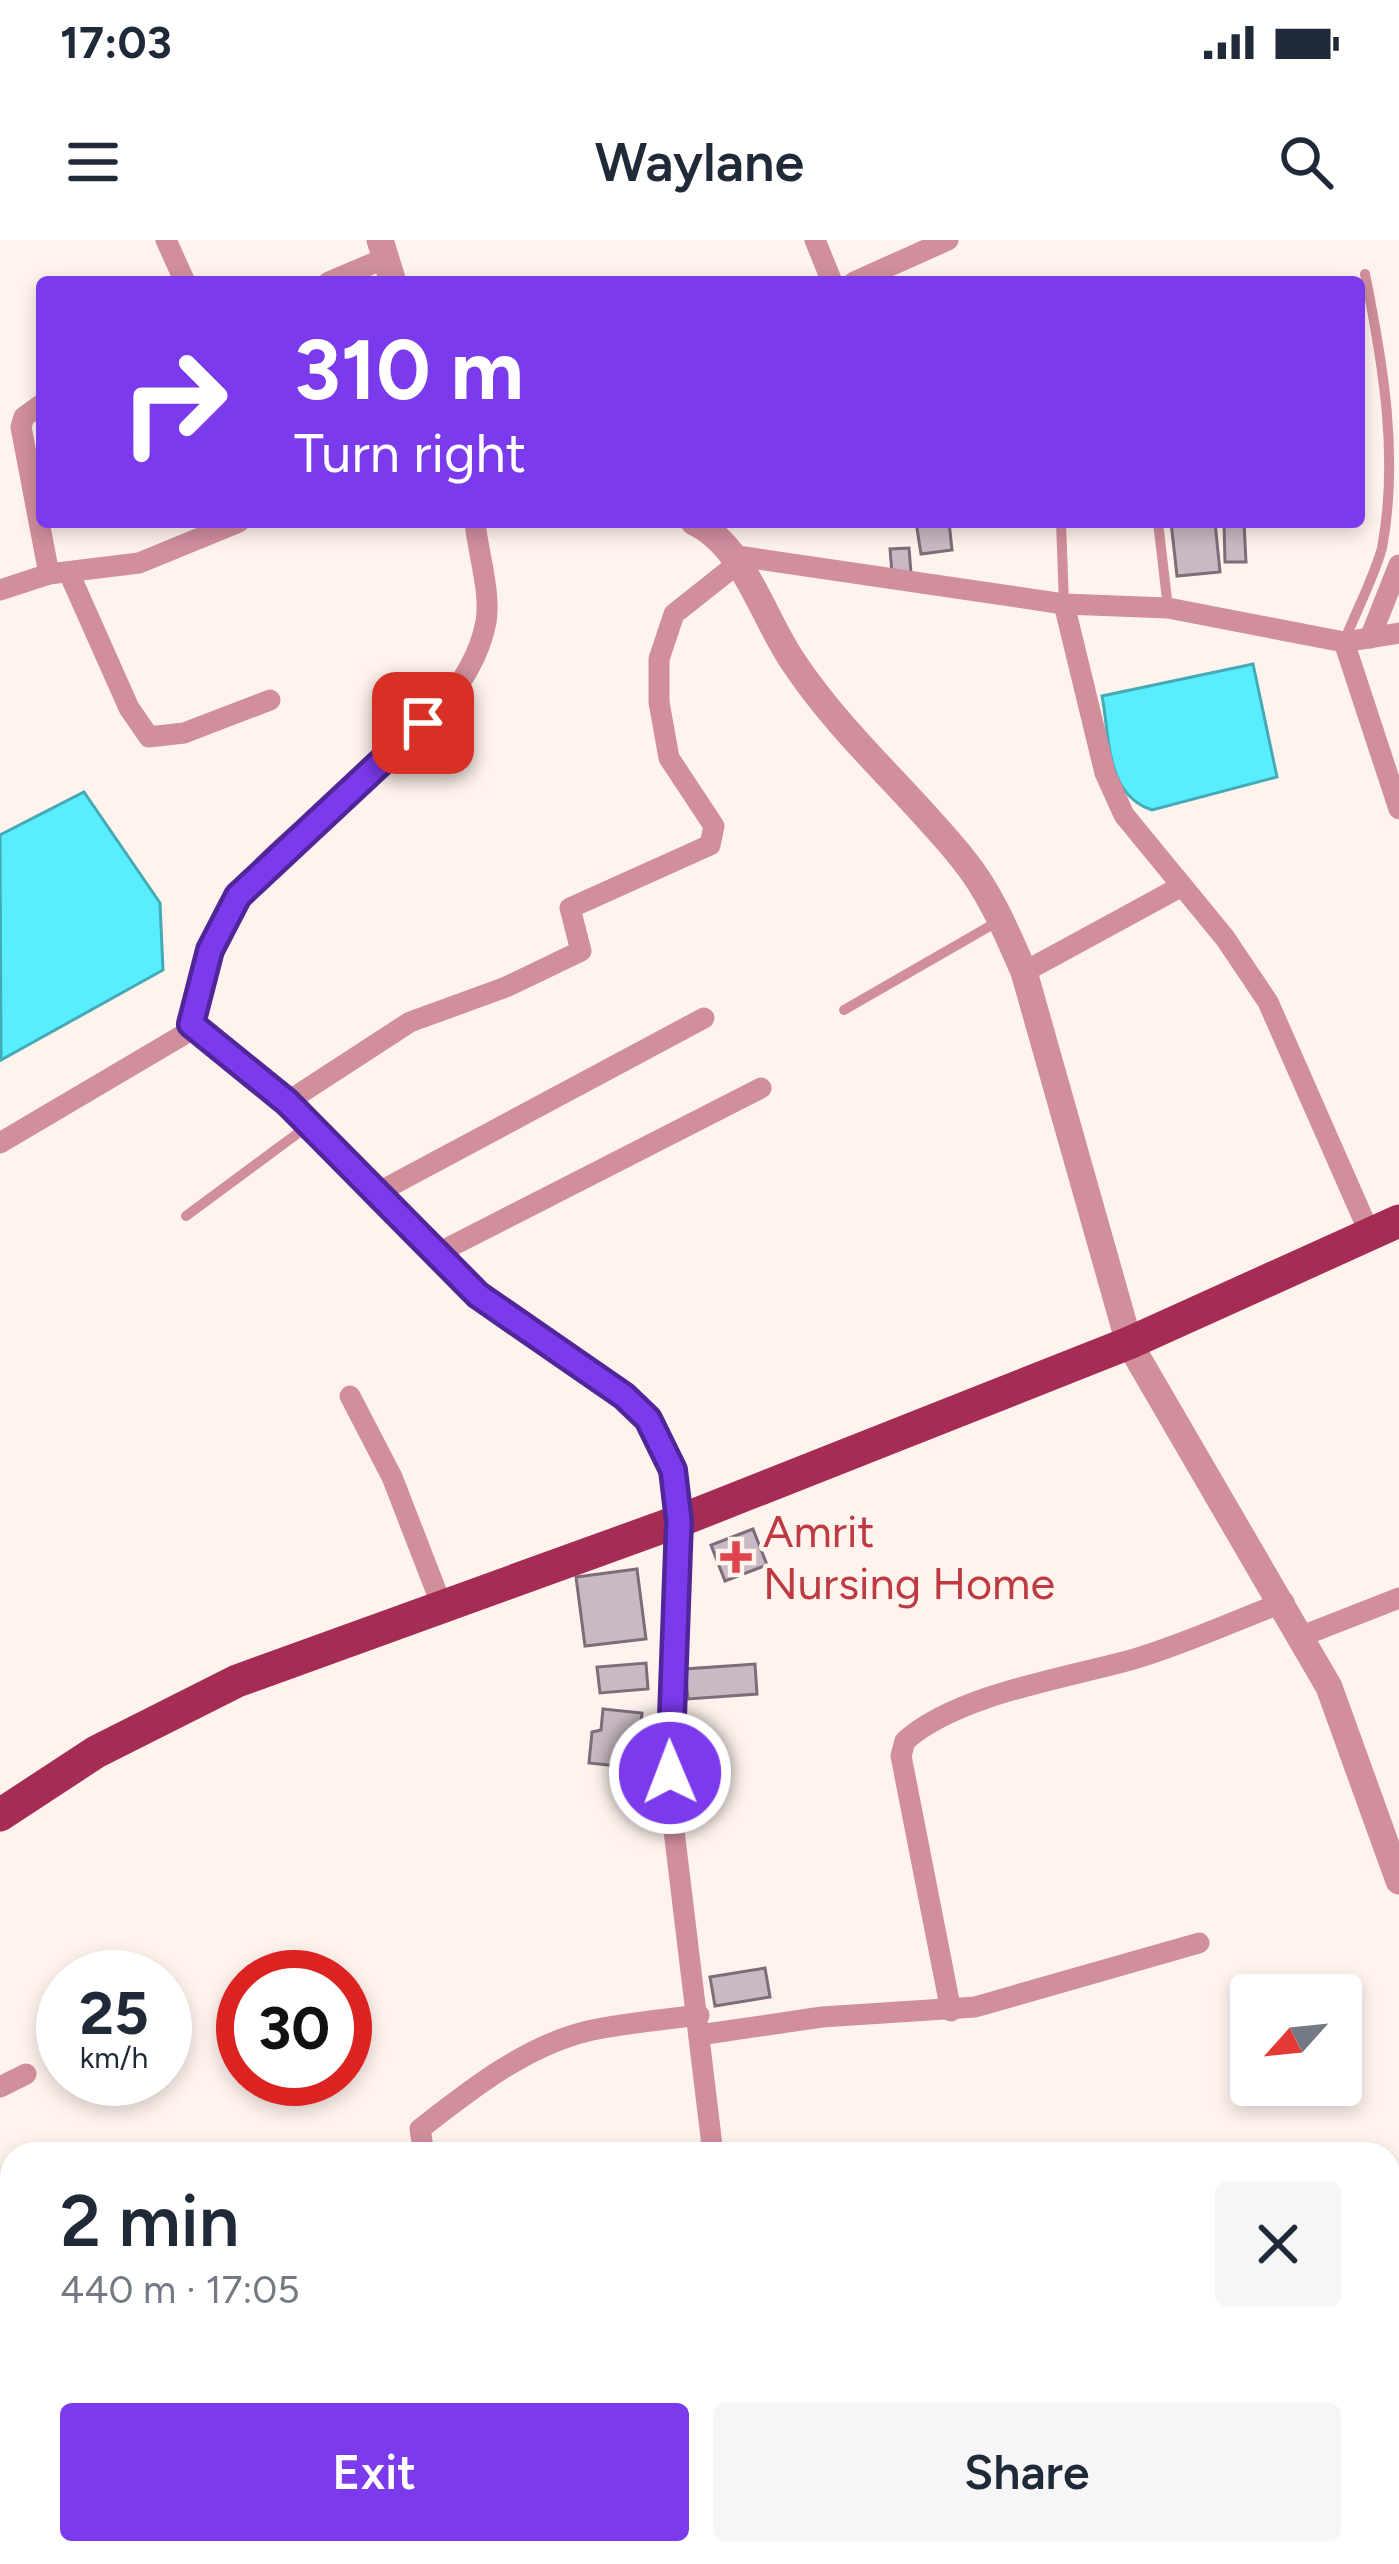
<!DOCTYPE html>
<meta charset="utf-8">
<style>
:root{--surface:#fff;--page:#f6f6f7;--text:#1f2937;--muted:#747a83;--accent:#7c3aed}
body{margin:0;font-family:Figtree,sans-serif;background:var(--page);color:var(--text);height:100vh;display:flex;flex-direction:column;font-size:45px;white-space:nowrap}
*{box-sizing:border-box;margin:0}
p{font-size:39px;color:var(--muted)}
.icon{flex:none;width:66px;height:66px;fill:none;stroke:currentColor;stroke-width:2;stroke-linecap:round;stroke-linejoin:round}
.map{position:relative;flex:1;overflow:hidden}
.sheet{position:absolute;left:0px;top:1902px;width:1401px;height:423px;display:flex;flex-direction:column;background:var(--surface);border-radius:36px 36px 0 0;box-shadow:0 6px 18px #0003}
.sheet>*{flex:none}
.top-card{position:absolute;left:36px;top:36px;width:1329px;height:252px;border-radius:12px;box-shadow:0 6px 18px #0003;background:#7c3aed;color:#fff;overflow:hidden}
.needle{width:78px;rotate:243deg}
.tools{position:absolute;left:1230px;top:1734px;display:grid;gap:24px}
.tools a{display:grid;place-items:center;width:132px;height:132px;border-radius:12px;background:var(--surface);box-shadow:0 6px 18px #0003;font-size:60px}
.speed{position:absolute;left:36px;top:1710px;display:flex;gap:24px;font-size:60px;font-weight:700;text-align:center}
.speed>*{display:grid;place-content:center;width:156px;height:156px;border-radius:50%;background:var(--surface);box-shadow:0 6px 18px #0003;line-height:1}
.speed small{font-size:30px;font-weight:400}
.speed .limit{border:18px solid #d22;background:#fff;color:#111}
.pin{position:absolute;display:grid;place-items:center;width:102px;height:102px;color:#fff;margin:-51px;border-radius:24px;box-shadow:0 6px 18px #0006}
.me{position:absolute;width:132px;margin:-66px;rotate:359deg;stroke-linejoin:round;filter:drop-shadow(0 0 9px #0008)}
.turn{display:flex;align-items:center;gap:42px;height:252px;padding:0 60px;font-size:54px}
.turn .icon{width:156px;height:156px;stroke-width:2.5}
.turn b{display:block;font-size:84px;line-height:102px}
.round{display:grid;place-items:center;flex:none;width:126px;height:126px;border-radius:12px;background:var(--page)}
.headline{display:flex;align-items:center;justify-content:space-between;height:204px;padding:0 60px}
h1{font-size:72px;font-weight:600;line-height:90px}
.action{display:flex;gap:24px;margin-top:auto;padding:24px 60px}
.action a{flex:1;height:138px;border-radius:12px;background:var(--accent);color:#fff;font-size:48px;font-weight:600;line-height:138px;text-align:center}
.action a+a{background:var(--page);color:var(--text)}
.status{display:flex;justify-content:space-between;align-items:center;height:84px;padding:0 60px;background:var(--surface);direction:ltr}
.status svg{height:33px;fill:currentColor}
header{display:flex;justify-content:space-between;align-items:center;height:156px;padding:0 60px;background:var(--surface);font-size:54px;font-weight:600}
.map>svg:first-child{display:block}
.commercial{fill:#f6e3dd}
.water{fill:#59eeff;stroke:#44aab5;stroke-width:3}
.building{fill:#c8b9c4;stroke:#7c6d78;stroke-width:3}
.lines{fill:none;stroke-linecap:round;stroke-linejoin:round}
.service{stroke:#d18e9d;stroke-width:10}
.minor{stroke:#d18e9d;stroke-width:21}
.tertiary{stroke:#d18e9d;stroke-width:27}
.primary{stroke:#a42c55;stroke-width:33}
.route-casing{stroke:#51269a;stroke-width:30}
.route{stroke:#7c3aed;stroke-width:21}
.health-dot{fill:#e0444e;stroke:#fff3ee;stroke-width:4.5}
.labels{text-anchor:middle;stroke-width:9;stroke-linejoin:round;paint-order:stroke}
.health-label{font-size:45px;fill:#be3a42;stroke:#fff3ee;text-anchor:start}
</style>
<div class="status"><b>17:03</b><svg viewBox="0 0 49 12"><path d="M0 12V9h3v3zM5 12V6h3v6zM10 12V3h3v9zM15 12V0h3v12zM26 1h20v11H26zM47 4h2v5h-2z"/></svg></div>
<header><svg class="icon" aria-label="menu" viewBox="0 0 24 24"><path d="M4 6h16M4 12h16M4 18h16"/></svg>Waylane<svg class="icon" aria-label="search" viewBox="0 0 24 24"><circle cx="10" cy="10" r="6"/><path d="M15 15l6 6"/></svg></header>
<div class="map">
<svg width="1399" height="2324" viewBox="0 0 1399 2324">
<rect width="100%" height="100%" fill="#fff3ee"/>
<polygon class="commercial" points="0,2274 12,2282 12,2313 60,2313 77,2324 0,2324"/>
<g class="water">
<path d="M 1253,424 L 1277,537 L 1152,570 C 1105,555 1110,496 1102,456 Z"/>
<polygon points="84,552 160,663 163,730 1,820 0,595"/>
<polygon points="12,1953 12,2185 0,2186 0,1959"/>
</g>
<g class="building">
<polygon points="916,282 949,282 952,310 921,314"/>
<polygon points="1171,282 1215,282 1220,332 1177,336"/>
<polygon points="1224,282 1244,282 1246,322 1225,322"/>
<polygon points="909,308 911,333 892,334 890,309"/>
<polygon points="753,1289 767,1325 725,1341 711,1305"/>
<polygon points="637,1329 646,1399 585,1406 576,1337"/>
<polygon points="646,1423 648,1449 600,1453 597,1427"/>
<polygon points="755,1424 757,1454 688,1459 685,1429"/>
<polygon points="603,1469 642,1473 636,1528 589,1523 592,1492 601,1490"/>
<polygon points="765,1728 770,1757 715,1766 710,1737"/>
</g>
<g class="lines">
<g class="service">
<polyline points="1061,282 1064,364"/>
<polyline points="1158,282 1168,368"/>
<path d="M 1344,402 C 1356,371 1373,340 1382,308 C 1399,217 1383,123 1365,34"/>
<polyline points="844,770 997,682"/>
<polyline points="186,976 309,885"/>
</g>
<g class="minor">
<polyline points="166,0 185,42"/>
<polyline points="815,0 832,42"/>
<polyline points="329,42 383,19"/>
<polyline points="854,42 948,0"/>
<polyline points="42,164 24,177 21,187 49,334"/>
<polyline points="731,315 1064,364 1168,368 1344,402 1399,393"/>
<polyline points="69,333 129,468 149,497 184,493 270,460"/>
<polyline points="0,350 49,334 139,323 239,282"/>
<polyline points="1064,364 1105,533 1124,575 1225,698 1268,762 1370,994"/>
<polyline points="1370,398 1399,325"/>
<polyline points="1344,402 1399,569"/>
<polyline points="1024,732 1182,646"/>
<polyline points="191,785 287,862 478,1055 624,1155 662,1202 673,1230 679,1281 669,1491 672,1574 713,1914"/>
<polyline points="287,862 410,782 506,747 581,711 570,668 710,605 714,586 669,518 659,462 659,419 674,374 737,324"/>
<path d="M 0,903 L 183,795 C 212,756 207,701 236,659 C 299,567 464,498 486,382 C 491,352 478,313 475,282"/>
<polyline points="377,953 704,778"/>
<polyline points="434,1015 761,848"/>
<polyline points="350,1156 392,1237 442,1366"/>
<polyline points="1302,1396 1399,1358"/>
<path d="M 951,1771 L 901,1516 L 905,1501 C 957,1454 1067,1438 1134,1419 C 1185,1404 1234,1381 1284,1362"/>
<polyline points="699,1795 822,1777 975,1767 1199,1703"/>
<polyline points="0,1847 26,1834"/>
<path d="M 424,1914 L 420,1889 C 470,1850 525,1806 588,1791 C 624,1783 662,1780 699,1775"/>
<polyline points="0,2214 12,2209"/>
<polyline points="643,2313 644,2324"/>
<polyline points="1360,2324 1399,2315"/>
</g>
<g class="tertiary">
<polyline points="380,0 393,42"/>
<path d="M 694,282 C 745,306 763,379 794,423 C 842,495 909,552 963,619 C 990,652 1007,693 1024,732 L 1129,1103 L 1329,1447 L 1399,1641"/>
<polyline points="0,2238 12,2249"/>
<polyline points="79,2313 93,2324"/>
</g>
<polyline class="primary" points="0,1575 96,1512 237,1441 679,1281 1129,1103 1399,981"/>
</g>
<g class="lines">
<defs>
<polyline id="route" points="423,483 238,656 210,710 191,784 287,862 478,1055 624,1156 648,1179 673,1230 679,1281 670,1533"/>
</defs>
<use href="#route" class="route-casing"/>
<use href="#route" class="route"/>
</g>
<path class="health-dot" d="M730 1299h12v12h12v12h-12v12h-12v-12h-12v-12h12z"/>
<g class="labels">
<g class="health-label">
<text x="763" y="1307">Amrit<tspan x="763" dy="52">Nursing Home</tspan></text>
</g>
</g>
</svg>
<div class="tools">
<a><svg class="needle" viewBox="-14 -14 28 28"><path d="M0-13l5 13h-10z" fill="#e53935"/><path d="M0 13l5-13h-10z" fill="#747a83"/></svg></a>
</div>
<div class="speed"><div>25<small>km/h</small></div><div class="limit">30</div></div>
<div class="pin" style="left:423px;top:483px;background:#d93025"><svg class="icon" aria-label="arrive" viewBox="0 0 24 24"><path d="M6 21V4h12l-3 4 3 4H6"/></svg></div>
<svg class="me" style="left:670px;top:1533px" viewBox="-20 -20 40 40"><circle r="17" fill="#7c3aed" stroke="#fff" stroke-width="3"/><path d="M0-11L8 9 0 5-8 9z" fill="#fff"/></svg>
<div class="top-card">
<div class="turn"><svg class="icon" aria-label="right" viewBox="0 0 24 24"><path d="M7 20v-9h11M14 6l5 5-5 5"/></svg><div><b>310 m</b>Turn right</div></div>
</div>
<section class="sheet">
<div class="headline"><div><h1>2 min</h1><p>440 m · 17:05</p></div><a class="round"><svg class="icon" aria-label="close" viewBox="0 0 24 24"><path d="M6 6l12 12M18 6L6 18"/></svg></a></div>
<div class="action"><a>Exit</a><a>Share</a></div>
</section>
</div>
